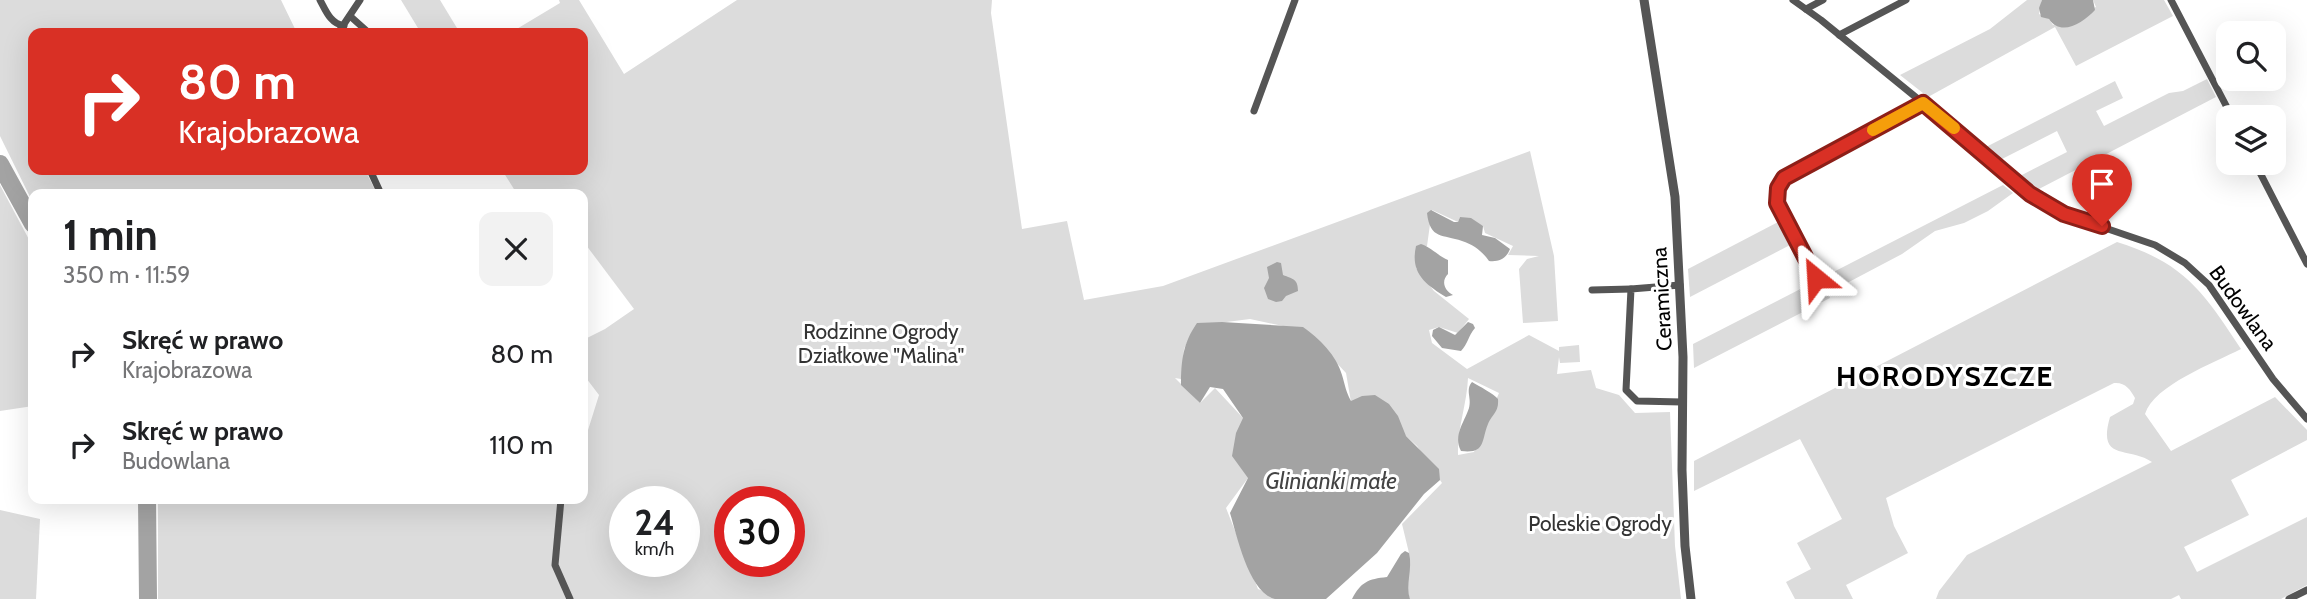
<!DOCTYPE html>
<html lang="pl">
<meta charset="utf-8">
<style>
:root{--surface:#fff;--page:#f2f2f2;--text:#202124;--muted:#757577}
body{margin:0;font-family:Cabin,sans-serif;background:var(--page);color:var(--text);height:100vh;display:flex;flex-direction:column;font-size:26px;white-space:nowrap}
*{box-sizing:border-box;margin:0}
p{font-size:23px;color:var(--muted)}
.icon{flex:none;width:38px;height:38px;fill:none;stroke:currentColor;stroke-width:2;stroke-linecap:round;stroke-linejoin:round}
.map{position:relative;flex:1;overflow:hidden}
.details{position:absolute;left:28px;top:189px;width:560px;height:315px;display:flex;flex-direction:column;background:var(--surface);border-radius:14px;box-shadow:0 7px 28px #0002}
.details>*{flex:none}
.banner{position:absolute;left:28px;top:28px;width:560px;height:147px;border-radius:14px;box-shadow:0 7px 28px #0002;background:#d93025;color:#fff;overflow:hidden}
.tools{position:absolute;left:2216px;top:21px;display:grid;gap:14px}
.tools a{display:grid;place-items:center;width:70px;height:70px;border-radius:14px;background:var(--surface);box-shadow:0 7px 28px #0002;font-size:35px}
.speed{position:absolute;left:609px;top:486px;display:flex;gap:14px;font-size:35px;font-weight:700;text-align:center}
.speed>*{display:grid;place-content:center;width:91px;height:91px;border-radius:50%;background:var(--surface);box-shadow:0 7px 28px #0002;line-height:1}
.speed small{font-size:18px;font-weight:400}
.speed .limit{border:10px solid #d22;background:#fff;color:#111}
.pin{position:absolute;display:grid;place-items:center;width:60px;height:60px;color:#fff;margin:-72px -30px;border-radius:50% 50% 50% 0;rotate:-45deg;box-shadow:0 0 7px #0007}
.pin .icon{rotate:45deg}
.me{position:absolute;width:77px;margin:-38px;rotate:333deg;stroke-linejoin:round;filter:drop-shadow(0 0 5px #0008)}
.turn{display:flex;align-items:center;gap:24px;height:147px;padding:0 35px;font-size:32px}
.turn .icon{width:91px;height:91px;stroke-width:2.5}
.turn b{display:block;font-size:49px;line-height:60px}
.round{display:grid;place-items:center;flex:none;width:74px;height:74px;border-radius:14px;background:var(--page)}
.summary{display:flex;align-items:center;justify-content:space-between;height:119px;padding:0 35px}
h1{font-size:42px;font-weight:700;line-height:52px}
ul{padding:0;list-style:none}
li{display:flex;align-items:center;gap:21px;height:91px;padding:0 35px}
li div{flex:1}
li b{display:block;font-size:26px}
li em{font-style:normal}
.map>svg:first-child{display:block}
.green{fill:#dcdcdc;fill-rule:evenodd}
.water{fill:#a3a3a3}
.lines{fill:none;stroke-linecap:round;stroke-linejoin:round}
.river{stroke:#a3a3a3;stroke-width:18}
.minor{stroke:#555;stroke-width:7}
.tertiary{stroke:#555;stroke-width:9}
.route-casing{stroke:#8d1f18;stroke-width:18}
.route{stroke:#d93025;stroke-width:12}
.slow{stroke:#f59e0b;stroke-width:12}
.labels{text-anchor:middle;stroke-width:6;stroke-linejoin:round;paint-order:stroke}
.street-label{font-size:21px;fill:#000;stroke:#fff}
.park-label{font-size:21px;fill:#333;stroke:#fff}
.water-label{font-size:23px;font-style:italic;fill:#444;stroke:#fff}
.district-label{font-size:28px;font-weight:bold;letter-spacing:2px;fill:#000;stroke:#fff}
</style>
<div class="map">
<svg width="2307" height="599" viewBox="0 0 2307 599">
<rect width="100%" height="100%" fill="#fff"/>
<g class="green">
<polygon points="0,0 281,0 297,33 33,33 33,170 365,170 377,194 33,194 33,203 0,136"/>
<polygon points="401,0 440,0 460,33 421,33"/>
<path d="M 559,0 L 579,0 L 624,74 L 737,0 L 992,0 L 991,13 L 1022,229 L 1067,221 L 1084,300 L 1163,286 L 1530,151 L 1554,256 L 1558,321 L 1523,323 L 1519,269 L 1527,259 L 1539,256 L 1508,255 L 1513,246 L 1485,233 L 1483,226 L 1460,217 L 1458,222 L 1432,210 L 1427,246 L 1417,246 L 1416,268 L 1434,291 L 1469,319 L 1458,333 L 1439,327 L 1429,330 L 1432,343 L 1467,369 L 1529,335 L 1559,351 L 1559,347 L 1579,345 L 1580,362 L 1560,363 L 1559,357 L 1557,374 L 1591,370 L 1596,388 L 1619,395 L 1635,413 L 1670,412 L 1675,546 L 1681,599 L 1410,599 L 1404,583 L 1409,553 L 1402,524 L 1442,483 L 1417,446 L 1406,436 L 1351,402 L 1346,373 L 1307,331 L 1250,319 L 1195,326 L 1184,349 L 1181,379 L 1175,378 L 1200,403 L 1215,388 L 1243,418 L 1248,478 L 1226,508 L 1258,589 L 1285,599 L 158,599 L 158,499 L 583,499 L 583,446 L 599,395 L 583,374 L 583,340 L 605,329 L 634,309 L 583,241 L 583,194 L 517,194 L 502,170 L 583,170 L 583,33 L 510,33 L 560,3 ZM 1468,378 L 1499,393 L 1474,452 L 1458,455 C 1457,429 1467,404 1468,378 ZM 625,502 L 684,502 L 684,562 L 625,562 ZM 730,502 L 789,502 L 789,562 L 730,562 Z"/>
<polygon points="2027,0 2042,0 2039,14 2049,19 2053,25 2096,7 2093,0 2164,0 2173,16 2076,66 2055,27 1928,97 1900,75 1990,29"/>
<polygon points="2207,79 2216,97 2037,190 2020,176 2067,152 2057,131 2000,160 1986,147 2115,81 2123,98 2096,111 2104,126 2169,93 2183,91"/>
<polygon points="0,185 33,247 33,406 0,411"/>
<polygon points="2003,185 2013,193 1988,211 1964,223 1935,231 1902,254 1828,293 1830,298 1694,368 1693,344"/>
<polygon points="1782,220 1794,243 1690,297 1688,269"/>
<path d="M 2117,242 C 2185,263 2204,293 2241,349 C 2214,363 2154,385 2145,414 L 2171,451 L 2275,397 L 2307,430 L 2307,440 L 2231,480 L 2249,515 L 2184,547 L 2197,572 L 2307,517 L 2307,585 L 2281,599 L 2181,599 L 2179,595 L 2171,599 L 1936,599 L 1939,591 L 1967,555 L 2152,462 C 2128,446 2097,462 2110,417 L 2133,404 L 2135,398 C 2130,389 2125,382 2114,383 L 1886,498 L 1894,526 L 1908,553 L 1846,585 L 1853,599 L 1795,599 L 1786,582 L 1811,569 L 1797,543 L 1842,519 L 1800,439 L 1694,491 L 1694,461 Z"/>
<polygon points="0,510 40,519 36,599 0,599"/>
</g>
<g class="water">
<path d="M 2042,0 L 2093,0 L 2095,10 C 2083,23 2061,37 2049,19 L 2041,17 L 2039,8 Z"/>
<path d="M 1431,210 L 1454,222 L 1458,222 L 1460,217 L 1471,218 L 1483,226 L 1482,235 L 1495,238 L 1510,249 C 1506,259 1499,262 1489,261 C 1482,251 1474,245 1462,241 C 1443,234 1430,240 1427,213 Z"/>
<path d="M 1421,244 C 1431,247 1438,256 1448,260 L 1448,274 C 1441,281 1444,290 1453,295 L 1446,297 C 1425,284 1410,273 1416,246 Z"/>
<path d="M 1277,262 L 1281,263 L 1283,275 C 1293,279 1298,279 1298,291 L 1286,296 L 1282,301 L 1276,302 L 1268,299 L 1264,288 L 1269,278 L 1267,267 Z"/>
<path d="M 1222,322 L 1303,327 C 1319,338 1337,356 1342,375 C 1345,385 1346,392 1351,401 L 1362,396 L 1375,395 L 1389,404 L 1398,416 L 1406,436 L 1439,469 L 1440,480 L 1424,494 L 1377,553 L 1326,599 C 1310,599 1290,599 1275,599 C 1249,593 1237,536 1230,513 L 1248,478 L 1232,456 L 1236,433 L 1243,418 L 1223,389 L 1210,387 L 1200,403 L 1181,385 C 1181,361 1183,343 1197,323 Z"/>
<path d="M 1468,322 L 1473,324 L 1475,328 C 1468,336 1468,344 1461,351 L 1442,348 L 1432,336 L 1433,330 L 1439,327 L 1455,335 Z"/>
<path d="M 1472,382 C 1479,386 1494,394 1498,399 C 1499,412 1493,413 1488,424 C 1481,441 1486,454 1461,451 C 1453,435 1464,423 1469,408 C 1472,398 1465,390 1472,382 Z"/>
<path d="M 1405,551 L 1409,553 C 1413,569 1405,585 1410,599 L 1352,599 C 1361,582 1368,579 1387,577 L 1401,554 Z"/>
</g>
<g class="lines">
<g class="river">
<polyline points="0,164 33,224"/>
<polyline points="147,499 148,599"/>
</g>
<g class="minor">
<path d="M 320,0 C 326,11 330,23 344,26"/>
<polyline points="1793,0 1821,20 1934,112 2030,194 2064,214 2155,245 2185,263 2209,285 2273,379 2307,419"/>
<polyline points="2171,0 2232,117"/>
<polyline points="1806,9 1823,0"/>
<polyline points="350,16 369,33"/>
<polyline points="338,33 360,0"/>
<polyline points="1839,35 1906,0"/>
<polyline points="1254,111 1295,0"/>
<polyline points="2255,163 2307,264"/>
<polyline points="370,170 381,194"/>
<polyline points="1816,278 1778,203 1778,188 1784,178 1923,103"/>
<polyline points="1680,285 1631,289 1626,390 1637,401 1682,402"/>
<polyline points="1592,290 1631,289"/>
<polyline points="561,499 555,565 570,599"/>
<polyline points="2289,599 2307,590"/>
</g>
<polyline class="tertiary" points="1644,0 1675,197 1683,357 1682,470 1685,546 1691,599"/>
</g>
<g class="lines">
<defs>
<polyline id="route" points="1816,278 1777,203 1778,188 1784,178 1923,103 2030,194 2064,214 2102,226"/>
</defs>
<use href="#route" class="route-casing"/>
<use href="#route" class="route"/>
<polyline class="slow" points="1873,130 1923,103 1954,128"/>
</g>
<g class="labels">
<g class="street-label">
<text transform="translate(1662 299) rotate(-93)" y="7">Ceramiczna</text>
<text transform="translate(2243 308) rotate(54)" y="7">Budowlana</text>
</g>
<g class="park-label">
<text x="881" y="339">Rodzinne Ogrody<tspan x="881" dy="24">Działkowe "Malina"</tspan></text>
<text x="1600" y="531">Poleskie Ogrody</text>
</g>
<g class="water-label">
<text x="1331" y="489">Glinianki małe</text>
</g>
<g class="district-label">
<text x="1945" y="386">HORODYSZCZE</text>
</g>
</g>
</svg>
<div class="tools">
<a><svg class="icon" aria-label="search" viewBox="0 0 24 24"><circle cx="10" cy="10" r="6"/><path d="M15 15l6 6"/></svg></a>
<a><svg class="icon" aria-label="layers" viewBox="0 0 24 24"><path d="M12 4l9 5-9 5-9-5zM3 14l9 5 9-5"/></svg></a>
</div>
<div class="speed"><div>24<small>km/h</small></div><div class="limit">30</div></div>
<div class="pin" style="left:2102px;top:226px;background:#d93025"><svg class="icon" aria-label="arrive" viewBox="0 0 24 24"><path d="M6 21V4h12l-3 4 3 4H6"/></svg></div>
<svg class="me" style="left:1816px;top:278px" viewBox="-20 -20 40 40"><path d="M0-17L14 15 0 8-14 15z" fill="#d93025" stroke="#fff" stroke-width="4"/></svg>
<div class="banner">
<div class="turn"><svg class="icon" aria-label="right" viewBox="0 0 24 24"><path d="M7 20v-9h11M14 6l5 5-5 5"/></svg><div><b>80 m</b>Krajobrazowa</div></div>
</div>
<section class="details">
<div class="summary"><div><h1>1 min</h1><p>350 m · 11:59</p></div><a class="round"><svg class="icon" aria-label="close" viewBox="0 0 24 24"><path d="M6 6l12 12M18 6L6 18"/></svg></a></div>
<ul>
<li><svg class="icon" aria-label="right" viewBox="0 0 24 24"><path d="M7 20v-9h11M14 6l5 5-5 5"/></svg><div><b>Skręć w prawo</b><p>Krajobrazowa</p></div><em>80 m</em></li>
<li><svg class="icon" aria-label="right" viewBox="0 0 24 24"><path d="M7 20v-9h11M14 6l5 5-5 5"/></svg><div><b>Skręć w prawo</b><p>Budowlana</p></div><em>110 m</em></li>
</ul>
</section>
</div>
